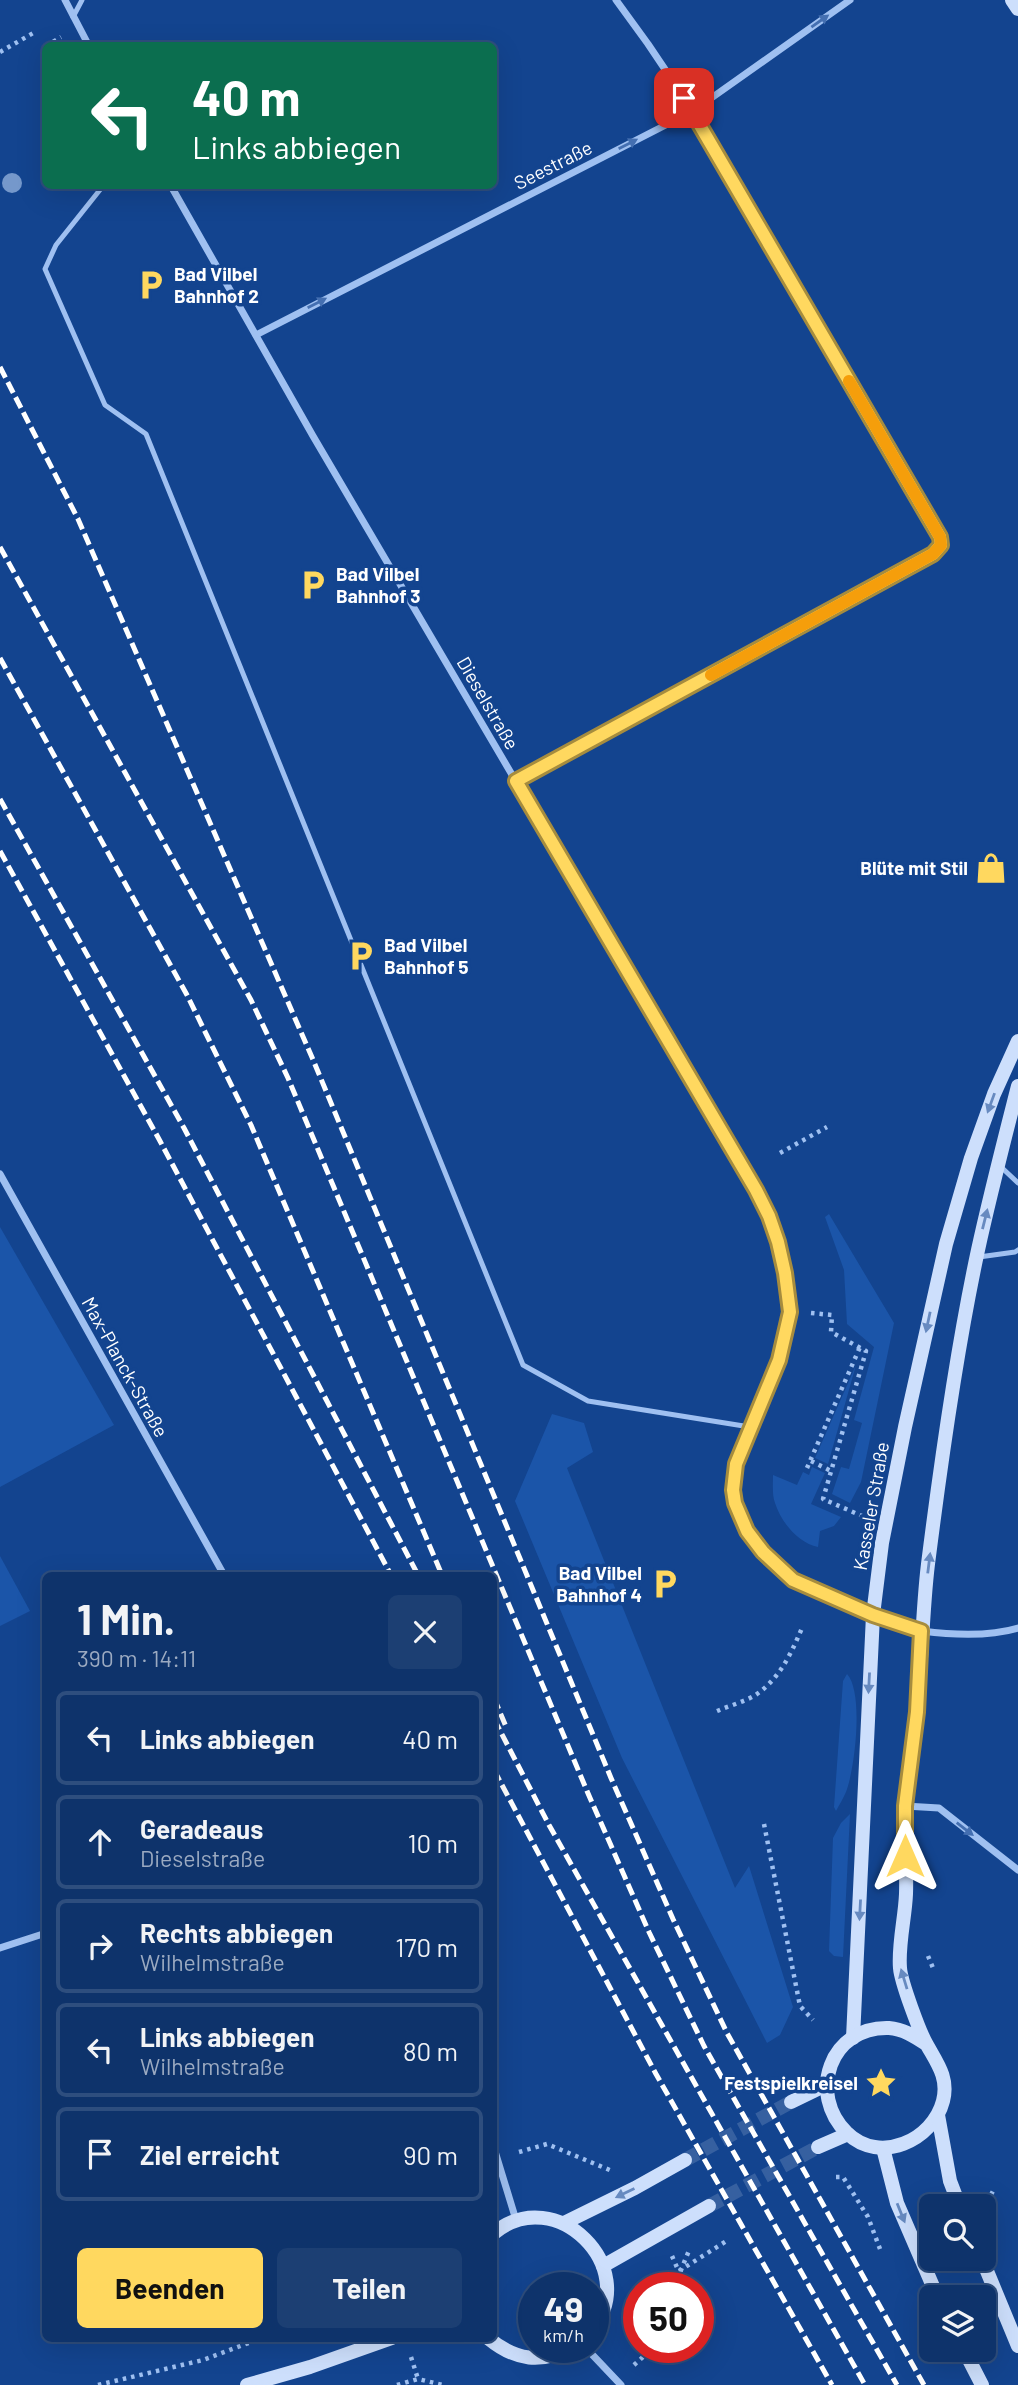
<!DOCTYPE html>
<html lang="de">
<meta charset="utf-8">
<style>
:root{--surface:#0e336b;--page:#1c3f73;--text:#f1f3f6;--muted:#9baac1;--line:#2e4e7e;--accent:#ffd85f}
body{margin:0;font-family:Barlow,sans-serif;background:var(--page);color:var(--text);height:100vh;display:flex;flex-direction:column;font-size:26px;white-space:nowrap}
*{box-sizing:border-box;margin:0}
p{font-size:23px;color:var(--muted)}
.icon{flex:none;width:38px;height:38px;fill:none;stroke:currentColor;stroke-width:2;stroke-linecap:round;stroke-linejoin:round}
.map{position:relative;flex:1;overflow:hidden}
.sheet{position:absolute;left:42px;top:1572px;width:455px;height:770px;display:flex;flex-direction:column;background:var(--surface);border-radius:10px;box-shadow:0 7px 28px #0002,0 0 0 2px var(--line)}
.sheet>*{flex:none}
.hud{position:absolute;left:42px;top:42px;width:455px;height:147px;border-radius:10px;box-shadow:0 7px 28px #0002,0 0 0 2px var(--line);background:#0b6e4f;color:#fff;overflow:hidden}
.tools{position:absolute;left:919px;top:2194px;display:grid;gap:14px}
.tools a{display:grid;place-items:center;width:77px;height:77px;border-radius:10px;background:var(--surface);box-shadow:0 7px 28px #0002,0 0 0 2px var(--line);font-size:35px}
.speed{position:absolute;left:518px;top:2272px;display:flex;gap:14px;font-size:35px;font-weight:700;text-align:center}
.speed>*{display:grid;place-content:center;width:91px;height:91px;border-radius:50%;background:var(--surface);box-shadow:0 7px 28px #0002,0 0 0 2px var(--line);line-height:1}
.speed small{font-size:18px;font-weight:400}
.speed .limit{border:10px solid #d22;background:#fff;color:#111}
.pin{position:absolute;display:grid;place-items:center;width:60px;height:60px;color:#fff;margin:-30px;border-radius:14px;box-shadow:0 4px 10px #0006}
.me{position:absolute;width:77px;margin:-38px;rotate:0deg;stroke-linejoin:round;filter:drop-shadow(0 0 5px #0008)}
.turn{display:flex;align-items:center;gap:24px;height:147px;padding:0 35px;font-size:32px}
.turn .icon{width:91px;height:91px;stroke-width:2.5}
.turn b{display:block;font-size:49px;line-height:60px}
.round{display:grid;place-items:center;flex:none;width:74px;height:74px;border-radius:10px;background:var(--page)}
.head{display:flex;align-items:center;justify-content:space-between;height:119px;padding:0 35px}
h1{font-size:42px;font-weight:700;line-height:52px}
.cta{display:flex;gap:14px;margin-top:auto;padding:14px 35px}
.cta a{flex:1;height:80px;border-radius:10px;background:var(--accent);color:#111;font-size:28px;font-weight:700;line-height:80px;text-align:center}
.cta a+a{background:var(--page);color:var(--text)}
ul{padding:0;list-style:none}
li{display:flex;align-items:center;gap:21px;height:94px;margin:0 14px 10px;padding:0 21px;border:4px solid var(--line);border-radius:10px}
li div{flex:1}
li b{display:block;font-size:26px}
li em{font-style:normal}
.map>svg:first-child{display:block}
.green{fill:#1b55a9}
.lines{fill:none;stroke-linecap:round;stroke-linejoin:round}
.secondary-tunnel{stroke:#3660a0;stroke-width:14;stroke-dasharray:14 7;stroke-linecap:butt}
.path{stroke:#9fc0f1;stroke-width:4.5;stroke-dasharray:3.5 5;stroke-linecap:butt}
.lane{stroke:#9fc0f1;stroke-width:5}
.street{stroke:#9fc0f1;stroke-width:7}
.secondary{stroke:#cddffc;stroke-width:14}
.rail{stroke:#fff;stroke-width:5;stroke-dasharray:12 5;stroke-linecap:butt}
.tree{fill:#7598cb}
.oneway{fill:#446fb1}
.oneway2{fill:#678ac0}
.route-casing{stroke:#a68c3e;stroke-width:18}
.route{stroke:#ffd85f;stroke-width:12}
.slow{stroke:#f59e0b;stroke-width:12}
.labels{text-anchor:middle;stroke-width:7;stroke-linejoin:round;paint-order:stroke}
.street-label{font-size:19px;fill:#fff;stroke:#13448f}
.poi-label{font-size:19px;font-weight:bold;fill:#fff;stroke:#13448f;text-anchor:start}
</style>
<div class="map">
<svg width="1018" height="2385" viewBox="0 0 1018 2385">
<rect width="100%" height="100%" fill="#13448f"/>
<g class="green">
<polygon points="829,1214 894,1323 861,1482 850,1503 832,1494 841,1467 849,1469 862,1423 854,1420 874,1347 847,1324 844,1270 825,1217"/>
<polygon points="0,1227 114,1425 0,1487"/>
<polygon points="856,1365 828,1464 815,1458"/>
<polygon points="552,1414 584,1423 593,1452 567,1468 735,1888 749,1866 793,2007 780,2035 767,2043 622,1758 515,1501"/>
<path d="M 812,1467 L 825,1473 L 811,1504 L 841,1517 L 834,1526 L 820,1531 L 818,1547 C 798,1543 781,1522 775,1503 C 772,1495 773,1484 773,1475 L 797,1485 L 803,1472 L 809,1475 Z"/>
<polygon points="0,1556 30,1611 0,1626"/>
<path d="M 847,1674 C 864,1692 855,1769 846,1792 C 843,1799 839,1805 836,1811 L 834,1807 L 843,1681 Z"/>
<polygon points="850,1814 843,1957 834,1956 829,1951 833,1838 841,1823"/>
</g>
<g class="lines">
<g class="secondary-tunnel">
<polyline points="685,2160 791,2102"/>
<polyline points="709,2206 818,2147"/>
</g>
<g class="path">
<polyline points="46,46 61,37"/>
<polyline points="0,52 35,32"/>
<polyline points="780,1153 827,1127"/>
<polyline points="811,1313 832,1315 831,1332 866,1351 823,1499 862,1516"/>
<polyline points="811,1461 831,1471"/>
<polyline points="807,1468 860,1347"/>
<path d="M 717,1711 C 729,1706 743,1702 754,1696 C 779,1680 791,1654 802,1628"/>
<polyline points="764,1824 800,2006 813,2020"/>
<polyline points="928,1956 933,1968"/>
<polyline points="519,2152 547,2144 612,2171"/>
<polyline points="836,2177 843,2177 868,2217 880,2249"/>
<polyline points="987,2202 993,2191"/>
<polyline points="672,2256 679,2272"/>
<polyline points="679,2271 728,2240"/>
<polyline points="674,2287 690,2248"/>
<polyline points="411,2357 418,2379"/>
<polyline points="634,2365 654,2347"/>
<polyline points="98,2385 203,2360 262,2338"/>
<polyline points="397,2385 418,2379 443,2385"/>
</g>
<g class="lane">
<polyline points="73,17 82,0"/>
<polyline points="103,186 56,245 45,269 105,405 146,434 523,1365 588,1401 750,1427"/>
<polyline points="1000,1166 1018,1183"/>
<polyline points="979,1257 1015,1252 1018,1250"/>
</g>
<g class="street">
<polyline points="65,0 89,46"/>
<path d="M 171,186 L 313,436 L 756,1190 C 772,1222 792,1276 790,1313 C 787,1354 765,1391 750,1428 C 742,1447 732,1469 733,1490 C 735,1521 767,1565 794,1580 C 817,1594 847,1604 872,1614"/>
<polyline points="256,335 693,111 850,0"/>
<polyline points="516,781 933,554 941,545 940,537 693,111 648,44 616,0"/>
<polyline points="0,1174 224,1575"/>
<path d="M 922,1631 C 953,1635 988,1637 1018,1628"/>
<polyline points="905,1806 939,1808 1018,1870"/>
<polyline points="0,1948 46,1933"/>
<polyline points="494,2148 516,2220"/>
<polyline points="585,2347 621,2385"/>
</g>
<g class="secondary">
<polyline points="1012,0 1018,9"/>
<polyline points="873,1615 921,1631"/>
<polyline points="853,2038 873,1615 882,1543 905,1427 946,1244 971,1158 994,1094 1018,1041"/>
<path d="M 926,2044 C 914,2036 903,2029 889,2028 C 830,2026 807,2094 847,2133 C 880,2165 933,2140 943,2101 C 949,2078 937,2063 927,2045 C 920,2033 901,1982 900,1968 C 898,1945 905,1918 906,1894 C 907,1865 904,1836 905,1806 C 907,1775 914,1744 917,1712 C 922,1663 922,1614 928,1564 C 941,1461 956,1352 978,1250 C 990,1195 1004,1141 1018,1086"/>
<polyline points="791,2102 826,2085"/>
<polyline points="938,2115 950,2181 960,2207"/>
<polyline points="818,2147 848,2134"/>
<polyline points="883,2148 897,2203 938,2298"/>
<polyline points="564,2223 635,2188 685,2160"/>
<path d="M 494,2233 C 556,2182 641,2268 593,2328"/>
<polyline points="982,2259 1018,2346"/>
<polyline points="603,2266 709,2206"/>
<path d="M 488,2338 C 516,2361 541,2364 573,2347"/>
<polyline points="964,2350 982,2385"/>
<polyline points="247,2385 310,2367 392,2338"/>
</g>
<g class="rail">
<polyline points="0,367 78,519 314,1062 611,1778 673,1919 727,2033 924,2385"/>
<polyline points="0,547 251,1000 288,1078 587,1791 649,1932 704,2046 897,2385"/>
<polyline points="0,658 187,995 251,1125 442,1575"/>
<polyline points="0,799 184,1128 418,1575"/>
<polyline points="0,851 160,1141 391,1575"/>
<polyline points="494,1698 507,1729"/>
<polyline points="494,1719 549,1825 865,2385"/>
<polyline points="494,1770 656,2074 832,2385"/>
</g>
</g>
<circle class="tree" cx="12" cy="183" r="10"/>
<defs><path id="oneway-solid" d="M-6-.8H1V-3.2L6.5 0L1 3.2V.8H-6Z" transform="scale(1.75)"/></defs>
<g class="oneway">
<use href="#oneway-solid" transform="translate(820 21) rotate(-35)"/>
<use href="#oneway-solid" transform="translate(628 144) rotate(-27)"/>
<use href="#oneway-solid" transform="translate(317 303) rotate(-27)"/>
<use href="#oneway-solid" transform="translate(965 1829) rotate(38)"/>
</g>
<g class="oneway2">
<use href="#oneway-solid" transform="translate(991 1103) rotate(110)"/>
<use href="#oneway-solid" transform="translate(985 1219) rotate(-76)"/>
<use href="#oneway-solid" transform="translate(928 1322) rotate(102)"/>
<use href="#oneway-solid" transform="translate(929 1563) rotate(-83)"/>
<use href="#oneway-solid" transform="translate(869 1683) rotate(93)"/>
<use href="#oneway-solid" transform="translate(860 1910) rotate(93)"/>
<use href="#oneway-solid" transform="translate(904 1979) rotate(-107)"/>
<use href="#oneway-solid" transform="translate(625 2193) rotate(154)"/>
<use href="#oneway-solid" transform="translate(901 2213) rotate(68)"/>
</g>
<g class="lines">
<defs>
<polyline id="route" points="684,98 940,537 941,545 933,554 516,781 756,1190 769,1216 778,1242 785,1273 790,1312 779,1360 736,1464 733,1490 735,1503 747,1531 763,1552 793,1580 873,1615 921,1631 917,1712 905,1806 905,1856"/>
</defs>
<use href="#route" class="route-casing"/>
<use href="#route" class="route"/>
<polyline class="slow" points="711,675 933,554 941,545 940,537 849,381"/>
</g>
<defs>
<symbol id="parking-bare" viewBox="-9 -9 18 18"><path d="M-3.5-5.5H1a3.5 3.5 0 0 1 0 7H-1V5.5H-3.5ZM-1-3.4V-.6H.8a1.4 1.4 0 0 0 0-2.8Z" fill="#ffd85f" stroke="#13448f" stroke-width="2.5" paint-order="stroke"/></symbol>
<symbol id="shop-bare" viewBox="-9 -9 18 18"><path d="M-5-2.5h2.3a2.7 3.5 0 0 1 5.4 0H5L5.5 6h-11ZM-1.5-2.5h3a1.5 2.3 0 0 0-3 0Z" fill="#ffd85f" stroke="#13448f" stroke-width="2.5" paint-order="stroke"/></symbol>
<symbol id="sight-bare" viewBox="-9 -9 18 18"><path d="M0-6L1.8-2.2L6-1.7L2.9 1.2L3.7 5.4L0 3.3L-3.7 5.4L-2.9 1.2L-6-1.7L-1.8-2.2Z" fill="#ffd85f" stroke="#13448f" stroke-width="2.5" paint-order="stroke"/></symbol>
</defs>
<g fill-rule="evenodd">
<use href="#parking-bare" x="129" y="263" width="44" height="44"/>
<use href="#parking-bare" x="291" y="563" width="44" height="44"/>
<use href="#shop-bare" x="969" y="846" width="44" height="44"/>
<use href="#parking-bare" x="339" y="934" width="44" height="44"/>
<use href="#parking-bare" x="643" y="1562" width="44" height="44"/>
<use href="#sight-bare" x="859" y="2061" width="44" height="44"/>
</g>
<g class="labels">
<g class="street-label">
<text transform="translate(553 165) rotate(-27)" y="7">Seestraße</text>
<text transform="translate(488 703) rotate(60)" y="7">Dieselstraße</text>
<text transform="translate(125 1367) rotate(61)" y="7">Max-Planck-Straße</text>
<text transform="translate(871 1506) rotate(-80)" y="7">Kasseler Straße</text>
</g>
<g class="poi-label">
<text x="174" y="281">Bad Vilbel<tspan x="174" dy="22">Bahnhof 2</tspan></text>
<text x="336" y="581">Bad Vilbel<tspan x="336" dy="22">Bahnhof 3</tspan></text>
<text x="968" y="875" text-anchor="end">Blüte mit Stil</text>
<text x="384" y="952">Bad Vilbel<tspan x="384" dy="22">Bahnhof 5</tspan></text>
<text x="642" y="1580" text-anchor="end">Bad Vilbel<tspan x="642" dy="22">Bahnhof 4</tspan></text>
<text x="858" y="2090" text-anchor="end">Festspielkreisel</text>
</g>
</g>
</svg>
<div class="tools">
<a><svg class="icon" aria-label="search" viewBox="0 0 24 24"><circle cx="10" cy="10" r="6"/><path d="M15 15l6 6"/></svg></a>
<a><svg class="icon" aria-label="layers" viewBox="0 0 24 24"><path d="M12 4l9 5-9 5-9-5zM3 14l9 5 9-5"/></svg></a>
</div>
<div class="speed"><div>49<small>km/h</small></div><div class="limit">50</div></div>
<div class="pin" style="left:684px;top:98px;background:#d93025"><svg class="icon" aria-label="arrive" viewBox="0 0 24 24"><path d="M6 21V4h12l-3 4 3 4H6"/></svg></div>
<svg class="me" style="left:905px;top:1856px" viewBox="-20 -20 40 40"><path d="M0-17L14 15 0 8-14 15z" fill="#ffd85f" stroke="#fff" stroke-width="4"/></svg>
<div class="hud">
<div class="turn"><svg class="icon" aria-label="left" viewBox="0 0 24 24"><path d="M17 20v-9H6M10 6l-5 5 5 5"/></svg><div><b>40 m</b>Links abbiegen</div></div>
</div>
<section class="sheet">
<div class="head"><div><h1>1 Min.</h1><p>390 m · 14:11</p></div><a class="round"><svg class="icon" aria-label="close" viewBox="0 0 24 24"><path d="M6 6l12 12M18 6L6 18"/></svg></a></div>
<ul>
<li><svg class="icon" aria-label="left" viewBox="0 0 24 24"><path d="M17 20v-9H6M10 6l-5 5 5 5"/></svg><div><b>Links abbiegen</b></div><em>40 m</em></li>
<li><svg class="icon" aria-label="ahead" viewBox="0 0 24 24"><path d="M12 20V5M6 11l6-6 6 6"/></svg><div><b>Geradeaus</b><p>Dieselstraße</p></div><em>10 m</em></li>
<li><svg class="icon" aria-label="right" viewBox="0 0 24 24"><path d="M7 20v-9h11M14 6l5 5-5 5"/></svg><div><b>Rechts abbiegen</b><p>Wilhelmstraße</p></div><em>170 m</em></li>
<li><svg class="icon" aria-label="left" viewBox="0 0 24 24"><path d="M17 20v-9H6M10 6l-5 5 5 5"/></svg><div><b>Links abbiegen</b><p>Wilhelmstraße</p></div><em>80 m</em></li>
<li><svg class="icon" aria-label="arrive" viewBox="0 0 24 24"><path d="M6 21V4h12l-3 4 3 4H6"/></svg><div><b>Ziel erreicht</b></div><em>90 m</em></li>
</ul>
<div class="cta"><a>Beenden</a><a>Teilen</a></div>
</section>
</div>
